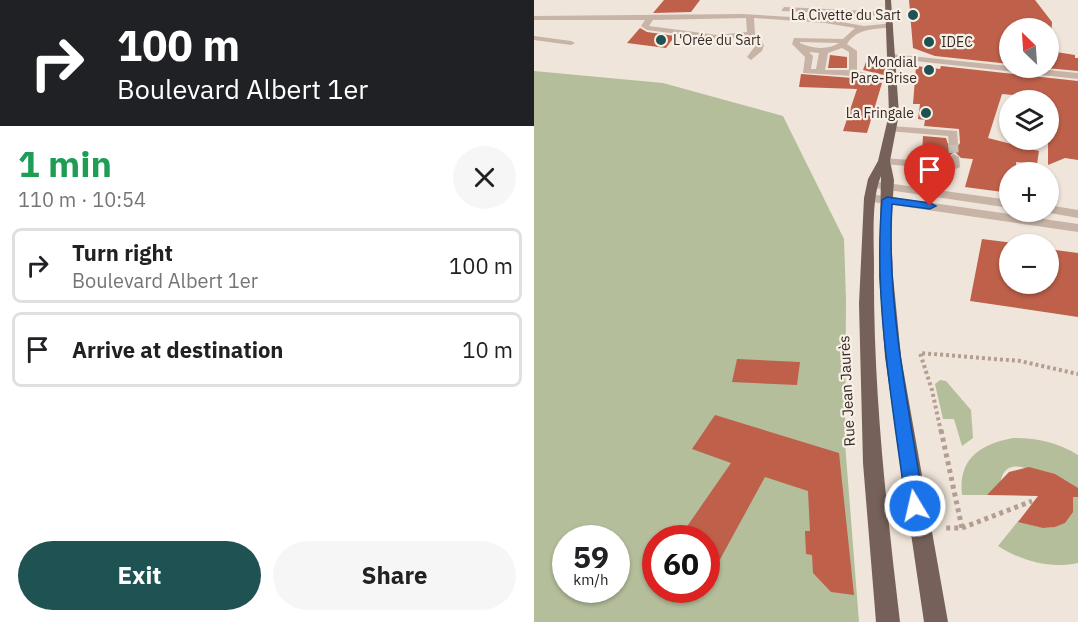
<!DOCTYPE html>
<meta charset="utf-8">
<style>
:root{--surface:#fff;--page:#f6f6f6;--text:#202124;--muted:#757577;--line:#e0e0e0;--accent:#1f5253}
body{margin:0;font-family:"IBM Plex Sans",sans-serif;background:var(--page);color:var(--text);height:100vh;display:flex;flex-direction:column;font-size:22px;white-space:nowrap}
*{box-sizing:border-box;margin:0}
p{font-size:20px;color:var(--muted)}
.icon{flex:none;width:33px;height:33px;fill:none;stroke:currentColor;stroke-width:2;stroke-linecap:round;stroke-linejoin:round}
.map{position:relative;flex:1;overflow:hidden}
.details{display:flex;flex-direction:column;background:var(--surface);width:534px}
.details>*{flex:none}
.top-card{background:#202124;color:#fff;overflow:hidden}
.needle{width:39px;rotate:335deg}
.controls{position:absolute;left:465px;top:18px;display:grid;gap:12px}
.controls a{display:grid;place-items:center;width:60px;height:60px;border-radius:50%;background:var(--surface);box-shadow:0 2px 4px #0004;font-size:30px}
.speed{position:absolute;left:18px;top:525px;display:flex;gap:12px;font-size:30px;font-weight:700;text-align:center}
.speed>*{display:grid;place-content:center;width:78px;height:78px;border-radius:50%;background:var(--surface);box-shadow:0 2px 4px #0004;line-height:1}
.speed small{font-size:15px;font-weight:400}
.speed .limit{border:9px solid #d22;background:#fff;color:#111}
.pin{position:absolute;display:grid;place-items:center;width:51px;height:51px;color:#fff;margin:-62px -26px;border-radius:50% 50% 50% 0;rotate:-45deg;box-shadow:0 0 6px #0007}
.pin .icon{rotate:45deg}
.me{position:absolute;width:66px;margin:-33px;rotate:351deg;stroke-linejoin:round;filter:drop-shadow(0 0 4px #0008)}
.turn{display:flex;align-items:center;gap:21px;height:126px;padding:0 18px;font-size:27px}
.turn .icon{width:78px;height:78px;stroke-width:2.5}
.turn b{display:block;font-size:42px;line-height:51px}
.round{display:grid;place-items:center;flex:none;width:63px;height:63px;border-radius:32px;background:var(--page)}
.headline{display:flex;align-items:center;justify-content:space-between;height:102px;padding:0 18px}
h1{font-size:36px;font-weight:700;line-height:45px;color:#1e9e55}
.button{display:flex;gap:12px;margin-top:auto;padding:12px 18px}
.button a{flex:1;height:69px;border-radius:36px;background:var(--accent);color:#fff;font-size:24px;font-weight:700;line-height:69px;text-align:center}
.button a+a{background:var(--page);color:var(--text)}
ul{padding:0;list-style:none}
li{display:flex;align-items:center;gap:18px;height:75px;margin:0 12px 9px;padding:0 6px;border:3px solid var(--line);border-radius:9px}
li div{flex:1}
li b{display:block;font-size:22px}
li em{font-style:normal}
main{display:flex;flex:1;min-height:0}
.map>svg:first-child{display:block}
.green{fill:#b4be9b;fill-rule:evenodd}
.building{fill:#be604a}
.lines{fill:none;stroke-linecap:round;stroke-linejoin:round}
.minor-tunnel{stroke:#cac0b6;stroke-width:10;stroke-dasharray:10 5;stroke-linecap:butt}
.path-far1{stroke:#b39e91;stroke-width:4;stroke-dasharray:3 3;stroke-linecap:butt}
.path{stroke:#b39e91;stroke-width:5;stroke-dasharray:4 4;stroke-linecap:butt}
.minor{fill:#c7b4a7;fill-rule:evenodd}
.major{fill:#756159;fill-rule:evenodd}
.route{fill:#1a73e8;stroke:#114b97;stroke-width:1.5}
.poi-dot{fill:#1f5253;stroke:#f8efe6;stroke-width:2}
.labels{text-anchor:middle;stroke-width:4.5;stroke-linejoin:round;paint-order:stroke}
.far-poi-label{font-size:14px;fill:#342b27;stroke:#f8efe6;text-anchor:end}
.street-label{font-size:15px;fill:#342b27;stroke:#f8efe6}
</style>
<main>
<section class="details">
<div class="top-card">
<div class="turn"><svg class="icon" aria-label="right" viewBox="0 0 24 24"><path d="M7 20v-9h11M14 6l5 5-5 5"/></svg><div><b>100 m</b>Boulevard Albert 1er</div></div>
</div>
<div class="headline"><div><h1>1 min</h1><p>110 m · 10:54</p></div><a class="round"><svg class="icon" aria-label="close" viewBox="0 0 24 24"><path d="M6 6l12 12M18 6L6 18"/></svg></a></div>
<ul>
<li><svg class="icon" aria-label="right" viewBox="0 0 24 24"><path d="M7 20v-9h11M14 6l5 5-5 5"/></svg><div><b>Turn right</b><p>Boulevard Albert 1er</p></div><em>100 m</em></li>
<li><svg class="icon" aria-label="arrive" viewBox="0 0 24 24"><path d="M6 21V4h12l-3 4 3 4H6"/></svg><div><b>Arrive at destination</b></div><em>10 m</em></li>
</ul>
<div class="button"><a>Exit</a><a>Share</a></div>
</section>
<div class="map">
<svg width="544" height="622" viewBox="0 0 544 622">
<rect width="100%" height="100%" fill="#f0e5da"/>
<g class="green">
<path d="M 0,71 L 129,83 L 249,116 L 310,239 L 312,300 L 311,443 L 325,622 L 0,622 ZM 32,538 L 82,538 L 82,590 L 32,590 ZM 122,538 L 172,538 L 172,590 L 122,590 Z"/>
<polygon points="406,380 412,381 437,410 439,438 428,446 420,419 409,419 401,384"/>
<path d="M 479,438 C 502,438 524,442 544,455 L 544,563 C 515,569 488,561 464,546 L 485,520 C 499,526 515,532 529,523 C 544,494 462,429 466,495 L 428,495 C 424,459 446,444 479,438 Z"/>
</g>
<g class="building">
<polygon points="130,0 166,0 157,12 119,13"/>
<polygon points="375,0 501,0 518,22 516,51 541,55 541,58 544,58 544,71 512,68 514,68 514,28 476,28 476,64 401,56 379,48"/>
<polygon points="106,28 113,32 141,36 132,48 93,43"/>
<polygon points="296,55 313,57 313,68 294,68"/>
<polygon points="332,62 351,68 350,75 329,70"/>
<polygon points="382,66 406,69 407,66 544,81 544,160 531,158 514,165 514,98 468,94 454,138 505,151 503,164 482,162 483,172 476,172 476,193 431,187 439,159 427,158 421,152 413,157 388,155 389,136 412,138 415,147 423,147 426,143 425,129 390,126 391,120 384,119 386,104 379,104"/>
<polygon points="267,74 319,78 325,79 325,83 326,80 348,83 333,133 309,131 323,89 265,87"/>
<polygon points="448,239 487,244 476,244 476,284 514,284 514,249 544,253 544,317 436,301"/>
<polygon points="203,359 266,362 263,385 198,382"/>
<polygon points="181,415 305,453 320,595 297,592 279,573 278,555 272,554 271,531 276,531 274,491 231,477 172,585 172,538 145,538 197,463 158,449"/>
<polygon points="495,467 521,474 544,488 544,497 539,497 539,512 531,523 521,527 509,528 484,522 504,496 453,495 475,472"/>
</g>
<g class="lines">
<polyline class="minor-tunnel" points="419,143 420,157"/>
<polyline class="path-far1" points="407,432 398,390 386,353 486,361 544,374"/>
<g class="path">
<polyline points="407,430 428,528 412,528"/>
<polyline points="428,528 498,501"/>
</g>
<g class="minor">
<polygon points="250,7 355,12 359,14 355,16 247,11"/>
<path d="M 208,14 L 291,19 L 330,26 L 359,23 L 359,27 C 340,30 324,27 313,44 L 323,51 L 323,71 L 363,80 L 359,83 L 319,76 L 269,73 L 271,57 L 258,44 L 260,38 L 309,39 L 321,28 L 291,23 L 220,18 L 221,34 L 230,45 L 228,51 L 217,60 L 213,57 L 222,45 L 215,37 L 183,39 L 113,30 L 107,26 L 111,20 L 0,20 L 0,16 ZM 212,18 L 213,32 L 183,35 L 115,26 L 119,20 ZM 266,43 L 266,42 L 305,43 C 294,50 278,49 266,43 ZM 308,48 L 315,52 L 315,70 L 291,70 L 294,53 ZM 275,52 L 285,53 L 282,69 L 277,69 L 279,56 Z"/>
<polygon points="0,36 37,41 41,43 37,45 0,40"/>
<polygon points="357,54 544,73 544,79 354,58 353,56"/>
<polygon points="358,126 423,131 424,143 423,145 415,145 414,136 354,131 353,129"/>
<polygon points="420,154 425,157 426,167 420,170 350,164 344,161 350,158 414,163 415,157"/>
<polygon points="338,181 476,200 476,208 334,187 334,183"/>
<polygon points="336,194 544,224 544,232 332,201 332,195"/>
<polygon points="514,205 544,210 544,218 510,212 514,212"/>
</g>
<path class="major" d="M 351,0 L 357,0 L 365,114 L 356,161 L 360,180 L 357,229 L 359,276 L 367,357 L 414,622 L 390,622 L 351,357 L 345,276 L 347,176 C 337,199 340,241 340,267 C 339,386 352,504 366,622 L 342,622 L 329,463 L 325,304 L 330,198 L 334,179 L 344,161 L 355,114 Z"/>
</g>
<path class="route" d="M 353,197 L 396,203 L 402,206 L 396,209 L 358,204 C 352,305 375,407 390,506 L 388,512 L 381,514 L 375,512 L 372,506 C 359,405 339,302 348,200 Z"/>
<g class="poi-dot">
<circle cx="379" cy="15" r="6"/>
<circle cx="127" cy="40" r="6"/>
<circle cx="395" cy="42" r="6"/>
<circle cx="395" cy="70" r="6"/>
<circle cx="392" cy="113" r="6"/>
</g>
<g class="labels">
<g class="far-poi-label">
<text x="367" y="20">La Civette du Sart</text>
<text x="139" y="45" text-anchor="start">L'Orée du Sart</text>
<text x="407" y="47" text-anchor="start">IDEC</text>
<text x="383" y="67">Mondial<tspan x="383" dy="16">Pare-Brise</tspan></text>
<text x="380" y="118">La Fringale</text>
</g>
<g class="street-label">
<text transform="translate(313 391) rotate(-93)" y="5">Rue Jean Jaurès</text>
</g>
</g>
</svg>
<div class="controls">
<a><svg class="needle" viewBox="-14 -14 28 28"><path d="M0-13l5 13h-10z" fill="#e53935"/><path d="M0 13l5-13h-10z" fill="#757577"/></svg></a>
<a><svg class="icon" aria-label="layers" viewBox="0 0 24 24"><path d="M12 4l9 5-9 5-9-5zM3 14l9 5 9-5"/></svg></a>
<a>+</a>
<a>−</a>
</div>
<div class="speed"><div>59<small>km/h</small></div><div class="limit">60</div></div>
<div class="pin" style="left:396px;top:206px;background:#d93025"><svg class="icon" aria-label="arrive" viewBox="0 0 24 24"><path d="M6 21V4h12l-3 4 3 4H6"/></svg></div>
<svg class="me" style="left:381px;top:506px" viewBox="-20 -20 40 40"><circle r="17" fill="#1a73e8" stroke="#fff" stroke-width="3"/><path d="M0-11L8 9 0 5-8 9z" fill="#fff"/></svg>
</div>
</main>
